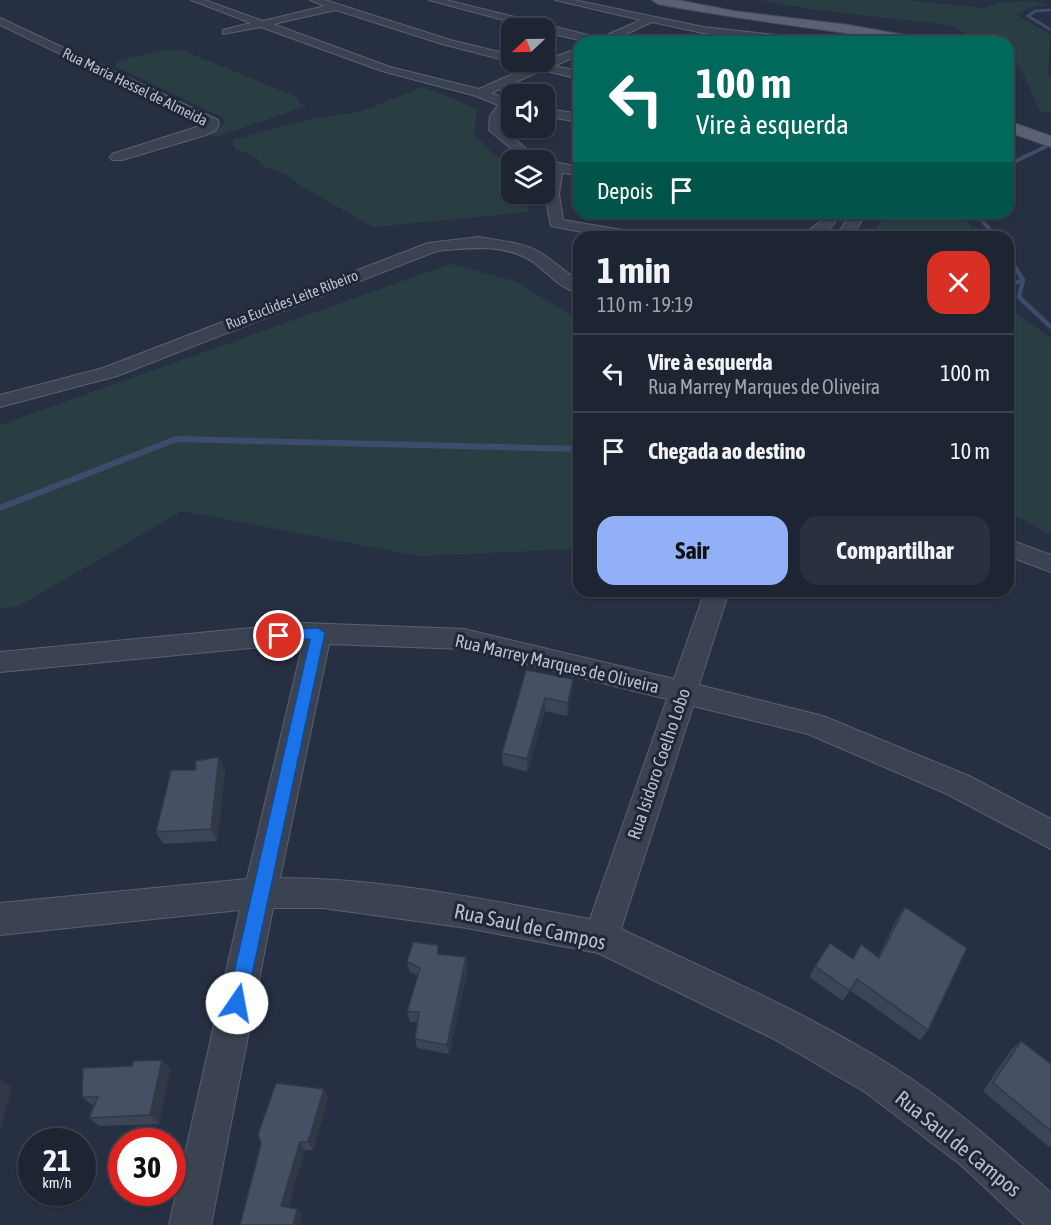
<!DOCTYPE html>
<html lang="pt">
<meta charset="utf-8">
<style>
:root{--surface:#1d2432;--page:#2a303e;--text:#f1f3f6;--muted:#a0a4ac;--line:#3b414d;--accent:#92b0f7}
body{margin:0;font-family:"Asap Condensed",sans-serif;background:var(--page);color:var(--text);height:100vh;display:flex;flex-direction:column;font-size:22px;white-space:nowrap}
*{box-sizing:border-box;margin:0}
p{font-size:20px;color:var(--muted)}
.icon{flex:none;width:33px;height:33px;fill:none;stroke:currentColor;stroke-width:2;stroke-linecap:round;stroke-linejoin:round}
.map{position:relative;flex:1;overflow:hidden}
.side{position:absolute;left:573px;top:231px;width:441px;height:366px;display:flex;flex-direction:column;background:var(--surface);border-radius:18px;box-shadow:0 2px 4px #0004,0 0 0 2px var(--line)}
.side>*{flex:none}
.top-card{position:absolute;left:573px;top:36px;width:441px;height:183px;border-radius:18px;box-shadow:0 2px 4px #0004,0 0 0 2px var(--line);background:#00695c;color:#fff;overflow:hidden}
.needle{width:39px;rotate:248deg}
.fabs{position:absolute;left:501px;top:18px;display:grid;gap:12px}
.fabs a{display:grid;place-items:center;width:54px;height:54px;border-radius:12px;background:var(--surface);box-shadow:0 2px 4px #0004,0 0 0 2px var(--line);font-size:30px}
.speed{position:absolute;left:18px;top:1128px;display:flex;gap:12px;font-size:30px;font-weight:700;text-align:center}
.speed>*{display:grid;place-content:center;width:78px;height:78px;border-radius:50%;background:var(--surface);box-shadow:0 2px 4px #0004,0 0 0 2px var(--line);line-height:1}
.speed small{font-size:15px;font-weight:400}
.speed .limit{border:9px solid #d22;background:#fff;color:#111}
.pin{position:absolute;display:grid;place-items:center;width:51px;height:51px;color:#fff;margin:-26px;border:3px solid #fff;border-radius:50%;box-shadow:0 2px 6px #0007}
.me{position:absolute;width:66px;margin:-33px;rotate:12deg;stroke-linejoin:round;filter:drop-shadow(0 0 4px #0008)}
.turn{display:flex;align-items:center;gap:21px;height:126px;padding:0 24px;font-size:27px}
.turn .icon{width:78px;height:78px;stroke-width:2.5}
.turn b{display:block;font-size:42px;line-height:51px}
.then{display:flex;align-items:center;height:57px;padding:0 24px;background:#0003;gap:12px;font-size:22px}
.round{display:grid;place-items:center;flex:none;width:63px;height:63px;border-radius:18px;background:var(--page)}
.summary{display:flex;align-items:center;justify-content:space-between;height:102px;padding:0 24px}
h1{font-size:36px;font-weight:700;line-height:45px}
.action{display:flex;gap:12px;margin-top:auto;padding:12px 24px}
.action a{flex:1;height:69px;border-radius:18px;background:var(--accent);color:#111;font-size:24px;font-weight:700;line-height:69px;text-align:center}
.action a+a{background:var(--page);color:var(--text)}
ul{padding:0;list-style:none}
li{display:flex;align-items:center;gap:18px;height:78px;padding:0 24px;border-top:2px solid var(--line)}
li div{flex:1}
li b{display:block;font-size:22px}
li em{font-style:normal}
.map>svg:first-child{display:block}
.green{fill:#293e43}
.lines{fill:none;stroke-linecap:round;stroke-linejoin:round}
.stream-far3{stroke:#3d4c6b;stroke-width:3}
.stream-far2{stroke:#3d4c6b;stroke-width:4}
.stream-far1{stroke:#3d4c6b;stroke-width:4.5}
.stream{stroke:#3d4c6b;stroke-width:6}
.street-casing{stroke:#59606f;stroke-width:2}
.primary-casing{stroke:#454b5b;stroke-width:2}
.street{fill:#3b4352;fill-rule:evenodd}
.primary{fill:#596172;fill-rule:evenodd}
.wall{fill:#3c4556}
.shaded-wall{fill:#313846}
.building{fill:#465064;stroke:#313846;stroke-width:1.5}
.route{fill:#1a73e8;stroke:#114b97;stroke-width:1.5}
.labels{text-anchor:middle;stroke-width:6;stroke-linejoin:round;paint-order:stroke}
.far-street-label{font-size:15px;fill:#b8becc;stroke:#202737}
.street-label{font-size:18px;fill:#b8becc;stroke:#202737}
.near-street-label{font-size:21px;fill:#b8becc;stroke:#202737}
</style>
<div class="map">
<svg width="1051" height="1225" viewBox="0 0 1051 1225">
<rect width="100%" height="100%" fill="#273042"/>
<g class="green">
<polygon points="760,0 904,0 985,8 999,2 1033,1 1051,5 1032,7 1016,15 1050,34 1048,75 1051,79 1051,112 1041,113 1023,73 1008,54 1008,42 983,42 949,25 809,9"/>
<polygon points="163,50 182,50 297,97 298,102 307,106 216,137 212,137 211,133 224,124 224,120 220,116 114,66 121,60"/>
<polygon points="423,87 477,109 474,134 493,154 511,164 512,194 531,194 528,212 373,227 298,184 286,174 264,167 256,157 235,149 232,140 315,118 359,112"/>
<polygon points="885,213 963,213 977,237 872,237"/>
<polygon points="450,264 515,281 579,320 579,549 419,556 182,511 19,606 0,609 0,425"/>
<polygon points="1008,305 1010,309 1051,338 1051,535 1008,512"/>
</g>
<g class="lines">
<polyline class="stream-far3" points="1051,10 1035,11 1028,16 1051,30"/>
<g class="stream-far2">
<polyline points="1008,165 1051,144"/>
<polyline points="976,213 994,235"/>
</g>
<g class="stream-far1">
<polyline points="993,233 996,237"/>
<polyline points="1008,256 1023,280 1019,297 1051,327"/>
<polyline points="1008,286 1023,280"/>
</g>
<polyline class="stream" points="0,508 176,439 579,449"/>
<defs>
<g id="street">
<polygon points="191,0 205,0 263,21 325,6 310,0 325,0 450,40 512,55 512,62 516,62 512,62 442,44 336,10 273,24 390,67 479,89 535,64 579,48 579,55 554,66 579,71 579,79 543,70 491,93 512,101 512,110 508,109 503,116 502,129 540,160 525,160 489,130 490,116 498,105 476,96 382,71 261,27 223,34 223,30 251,23"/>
<polygon points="429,0 446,0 600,38 641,20 555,0 574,0 703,27 813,39 818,42 783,42 703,33 652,22 609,42 588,42 544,32 544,28 533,28"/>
<polygon points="0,18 218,120 219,123 216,130 206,135 122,160 112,160 110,157 112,154 206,124 0,25"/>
<polygon points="544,108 579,114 579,122 544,116"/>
<polygon points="541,160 544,160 579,167 579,175 562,173 559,194 563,220 634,232 642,237 608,237 551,226 545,194 548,170 544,169 544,160"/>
<path d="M 825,213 L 841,213 C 830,232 821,237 799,237 L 820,222 Z"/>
<path d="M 850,213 L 866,213 C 854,234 855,237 831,237 L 842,228 Z"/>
<path d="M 479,237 C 500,241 526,242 544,255 C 556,263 566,273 579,281 L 579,293 C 559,288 548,273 533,262 C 506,243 467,248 437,251 L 117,376 L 0,407 L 0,395 L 103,368 L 428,243 Z"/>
<polygon points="1008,539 1051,555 1051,572 1008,556"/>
<path d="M 705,591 L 729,591 L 699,685 L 823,716 L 969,776 L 1051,819 L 1051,849 L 947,794 L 808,734 L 693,706 L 621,929 C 712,972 805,1012 890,1065 C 948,1101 1000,1147 1051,1193 L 1051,1225 L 1025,1225 L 961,1165 L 865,1092 L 772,1038 L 598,953 L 467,928 L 323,908 L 273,908 L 211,1225 L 169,1225 L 240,910 L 0,935 L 0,903 L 247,879 L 303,643 L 0,672 L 0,652 L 303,623 L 464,629 L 674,679 ZM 329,644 L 464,649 L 667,699 L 590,919 C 488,900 384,878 280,878 Z"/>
</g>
<g id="primary">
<path d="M 652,0 L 677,0 L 734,11 L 849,25 L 921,38 L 928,42 C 899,42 874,36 846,33 C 782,24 720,16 658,4 Z"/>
<polygon points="1008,121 1051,136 1051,147 1008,132"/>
</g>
</defs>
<use href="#street" class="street-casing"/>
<use href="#primary" class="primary-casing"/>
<use href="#street" class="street"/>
<use href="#primary" class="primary"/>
</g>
<g class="wall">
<polygon points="526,670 573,679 572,692 567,716 545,711 527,772 503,765 502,753"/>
<polygon points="225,770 217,841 163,844 156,832"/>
<polygon points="905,907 928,1030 920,1040 850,990 843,1001 809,977 815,966 853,958 878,957 897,918"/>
<polygon points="440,954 466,957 468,968 449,1054 417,1048 415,1039 418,1022 410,1022 407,1012 418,976 410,972 407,962"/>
<polygon points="1021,1041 1051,1064 1051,1146 1049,1147 983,1091 1011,1050"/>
<polygon points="162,1060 170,1069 159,1124 99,1126 89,1118 94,1105 92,1105 82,1097 132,1066"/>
<polygon points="324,1089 328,1098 313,1150 305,1150 288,1207 302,1216 240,1225 261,1144"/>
</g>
<g class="shaded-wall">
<polygon points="573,679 572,692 567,716 568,703"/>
<polygon points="545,698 545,711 527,772 527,759"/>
<polygon points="219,757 225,770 217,841 211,829"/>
<polygon points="466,957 468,968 449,1054 447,1045"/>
<polygon points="162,1060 170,1069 159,1124 150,1115"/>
<polygon points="0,1079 12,1088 0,1132"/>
<polygon points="324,1089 328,1098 313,1150 308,1142"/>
<polygon points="300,1142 305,1150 287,1212 281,1206"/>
<polygon points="297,1209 302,1216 300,1225 293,1225"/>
</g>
<g class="building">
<polygon points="526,670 573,679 568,703 545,698 527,759 502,753"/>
<polygon points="219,757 211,829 156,832 171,770 196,770 195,761"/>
<polygon points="905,907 967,948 928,1030 857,979 850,991 815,966 830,943 853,959 861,944 879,958"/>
<polygon points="413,942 438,945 438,954 466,957 447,1045 415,1039 419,1012 407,1012 420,968 407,962"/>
<polygon points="1021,1041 1051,1064 1051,1131 993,1083"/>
<polygon points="162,1060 150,1115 89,1118 98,1097 82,1097 83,1068 132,1066 133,1061"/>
<polygon points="276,1083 324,1089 308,1142 300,1142 281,1206 297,1209 293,1225 240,1225 261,1144 258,1134"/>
</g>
<polygon class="route" points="318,628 325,633 246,1003 243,1010 237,1013 230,1010 227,1003 310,639 279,641 272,636 279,630"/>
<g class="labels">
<g class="far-street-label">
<text transform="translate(135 87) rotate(26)" y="5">Rua Maria Hessel de Almeida</text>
<text transform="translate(292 300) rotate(-21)" y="5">Rua Euclides Leite Ribeiro</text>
</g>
<g class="street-label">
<text transform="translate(557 664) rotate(13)" y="6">Rua Marrey Marques de Oliveira</text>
<text transform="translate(659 764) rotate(-71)" y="6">Rua Isidoro Coelho Lobo</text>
</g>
<g class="near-street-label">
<text transform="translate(530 927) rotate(12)" y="7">Rua Saul de Campos</text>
<text transform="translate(958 1144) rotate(39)" y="7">Rua Saul de Campos</text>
</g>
</g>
</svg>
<div class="fabs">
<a><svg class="needle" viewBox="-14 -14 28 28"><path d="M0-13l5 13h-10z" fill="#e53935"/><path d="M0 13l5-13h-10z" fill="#a0a4ac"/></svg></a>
<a><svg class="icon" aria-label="sound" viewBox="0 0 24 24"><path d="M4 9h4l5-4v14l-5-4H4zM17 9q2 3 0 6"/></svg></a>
<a><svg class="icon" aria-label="layers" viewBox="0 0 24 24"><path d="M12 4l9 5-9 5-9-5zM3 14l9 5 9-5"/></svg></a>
</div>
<div class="speed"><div>21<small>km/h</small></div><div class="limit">30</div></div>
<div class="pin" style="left:279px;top:636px;background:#d93025"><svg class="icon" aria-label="arrive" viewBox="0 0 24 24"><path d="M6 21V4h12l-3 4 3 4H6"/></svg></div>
<svg class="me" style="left:237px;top:1003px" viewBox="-20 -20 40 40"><circle r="19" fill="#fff"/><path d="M0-13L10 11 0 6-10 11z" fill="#1a73e8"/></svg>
<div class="top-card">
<div class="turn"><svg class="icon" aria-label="left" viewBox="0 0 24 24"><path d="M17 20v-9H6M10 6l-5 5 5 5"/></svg><div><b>100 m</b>Vire à esquerda</div></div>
<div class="then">Depois<svg class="icon" aria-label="arrive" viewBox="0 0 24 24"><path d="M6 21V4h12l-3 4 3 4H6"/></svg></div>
</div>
<section class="side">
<div class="summary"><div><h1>1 min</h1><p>110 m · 19:19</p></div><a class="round" style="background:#d93025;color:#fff"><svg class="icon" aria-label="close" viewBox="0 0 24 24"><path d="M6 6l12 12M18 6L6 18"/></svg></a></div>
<ul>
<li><svg class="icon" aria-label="left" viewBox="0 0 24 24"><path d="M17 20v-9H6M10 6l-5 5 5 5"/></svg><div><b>Vire à esquerda</b><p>Rua Marrey Marques de Oliveira</p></div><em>100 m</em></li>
<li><svg class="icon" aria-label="arrive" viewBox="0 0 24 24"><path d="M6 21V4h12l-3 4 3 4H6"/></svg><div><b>Chegada ao destino</b></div><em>10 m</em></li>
</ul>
<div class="action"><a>Sair</a><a>Compartilhar</a></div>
</section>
</div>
